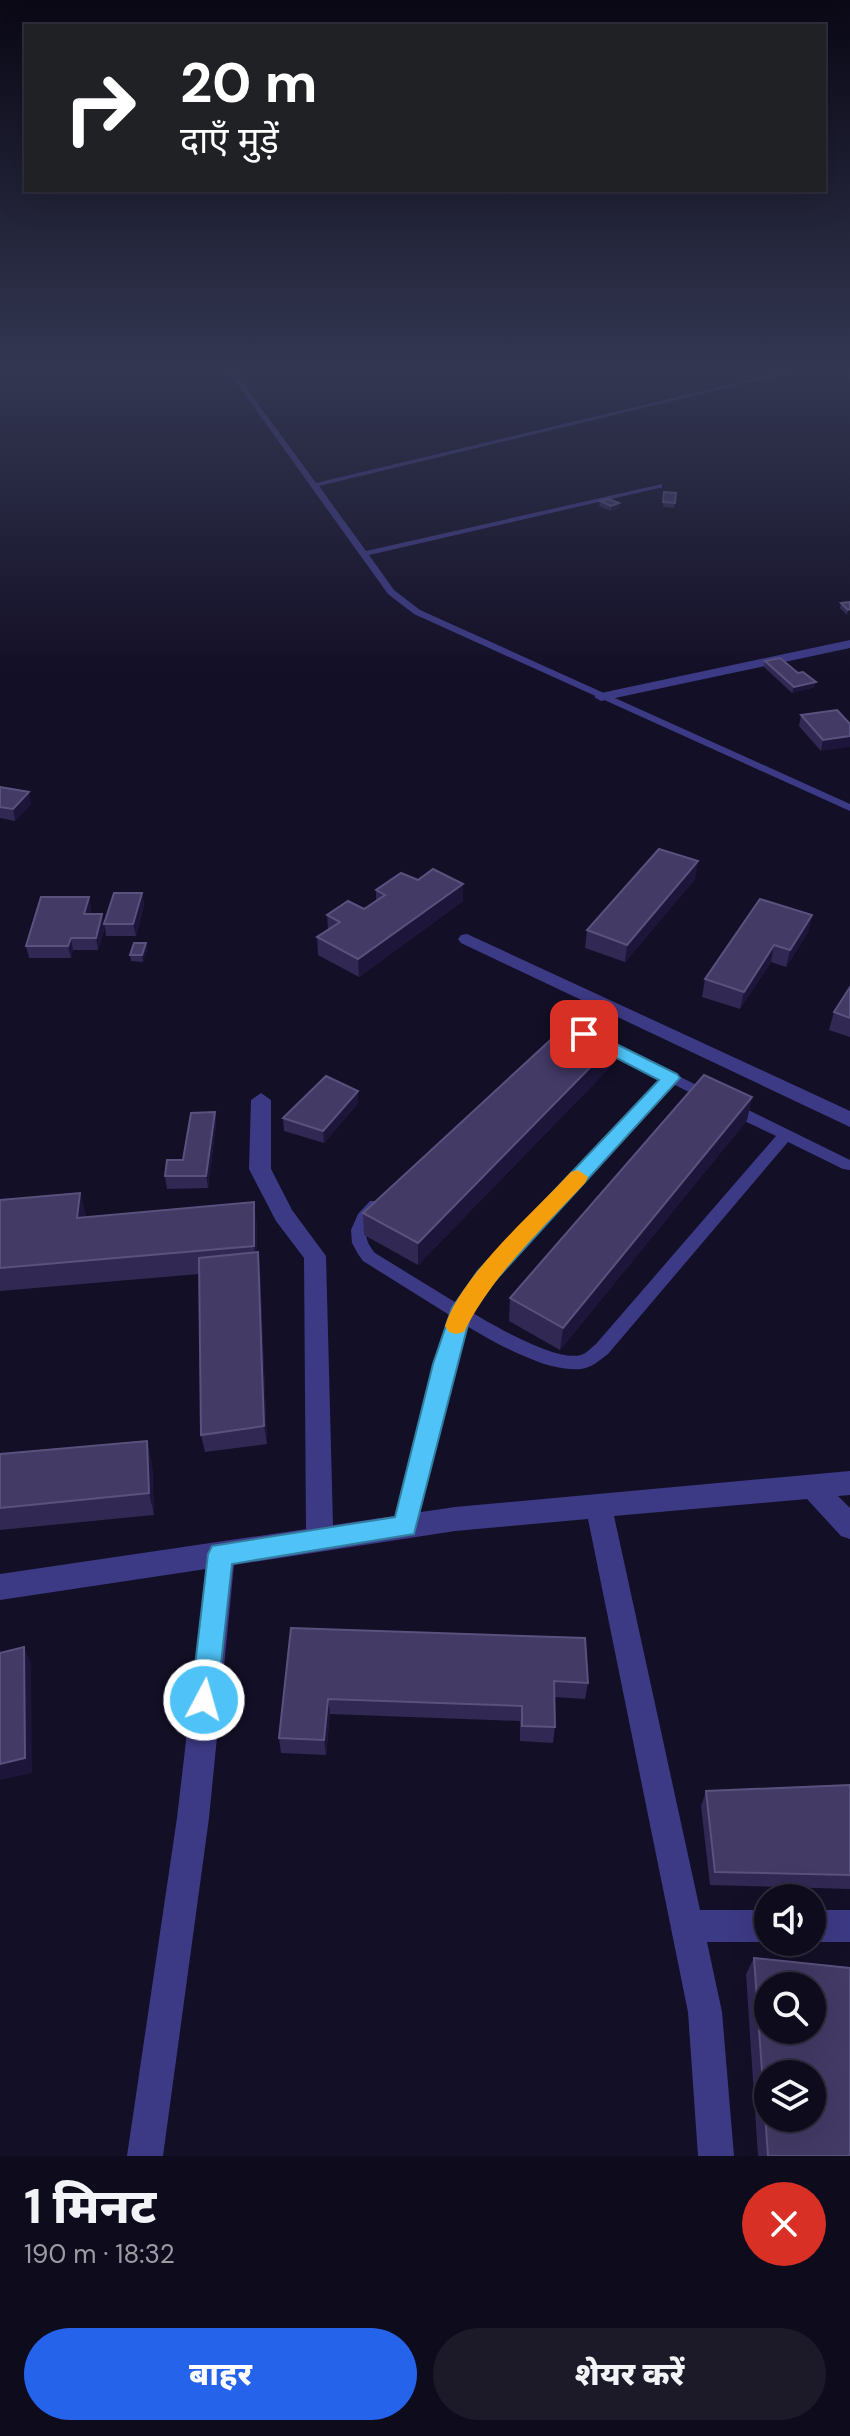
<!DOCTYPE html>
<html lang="hi">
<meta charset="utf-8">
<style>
:root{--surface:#0e0b1c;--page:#1c1929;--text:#f1f3f6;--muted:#9b9ba3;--line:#2e2b3b;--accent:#2563eb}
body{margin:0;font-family:"DM Sans","Noto Sans Devanagari",sans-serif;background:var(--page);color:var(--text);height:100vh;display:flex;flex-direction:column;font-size:30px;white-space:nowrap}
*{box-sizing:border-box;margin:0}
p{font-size:26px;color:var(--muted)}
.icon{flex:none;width:44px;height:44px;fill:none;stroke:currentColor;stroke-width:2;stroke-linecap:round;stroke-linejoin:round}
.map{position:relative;height:2156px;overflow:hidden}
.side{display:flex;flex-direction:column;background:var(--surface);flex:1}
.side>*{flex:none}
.top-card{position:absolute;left:24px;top:24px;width:802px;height:168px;border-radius:0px;box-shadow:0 8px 32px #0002,0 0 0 2px var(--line);background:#202124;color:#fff;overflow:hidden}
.fabs{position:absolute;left:754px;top:1884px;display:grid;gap:16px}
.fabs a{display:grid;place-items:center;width:72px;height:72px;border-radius:50%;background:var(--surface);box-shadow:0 8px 32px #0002,0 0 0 2px var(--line);font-size:40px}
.pin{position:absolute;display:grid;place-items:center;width:68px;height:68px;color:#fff;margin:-34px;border-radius:16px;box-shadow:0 4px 12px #0006}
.me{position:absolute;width:88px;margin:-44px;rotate:6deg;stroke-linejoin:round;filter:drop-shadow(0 0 6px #0008)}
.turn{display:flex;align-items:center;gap:28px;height:168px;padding:0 24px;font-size:36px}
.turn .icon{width:104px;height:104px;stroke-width:2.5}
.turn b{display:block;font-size:56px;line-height:68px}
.round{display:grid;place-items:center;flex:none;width:84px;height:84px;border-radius:42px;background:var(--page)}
.head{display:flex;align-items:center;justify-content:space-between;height:136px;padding:0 24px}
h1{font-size:48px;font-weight:800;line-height:60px}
.action{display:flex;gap:16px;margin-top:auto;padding:16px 24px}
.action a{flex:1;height:92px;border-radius:48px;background:var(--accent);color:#fff;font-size:32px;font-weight:800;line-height:92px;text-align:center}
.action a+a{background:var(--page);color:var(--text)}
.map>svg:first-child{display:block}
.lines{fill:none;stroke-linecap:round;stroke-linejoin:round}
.lane{fill:#3d3a85;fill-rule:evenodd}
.street{fill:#3d3a85;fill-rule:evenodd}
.wall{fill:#312854}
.shaded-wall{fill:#1d163a}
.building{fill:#433a66;stroke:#5a527e;stroke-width:2;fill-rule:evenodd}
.route{fill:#4fc3f7;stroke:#337fa1;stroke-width:2}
.slow{fill:#f59e0b}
</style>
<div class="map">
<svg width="850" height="2156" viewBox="0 0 850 2156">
<rect width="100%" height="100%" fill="#130f26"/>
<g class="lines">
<g class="lane">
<polygon points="228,371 234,371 316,483 786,371 797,371 319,486 366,551 662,484 662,488 659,488 369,555 394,590 420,610 850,804 850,811 414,614 388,594"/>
<path d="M 598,1035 L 712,1093 L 714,1096 L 707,1101 L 673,1084 L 491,1281 L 471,1312 C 493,1325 556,1362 581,1355 C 586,1354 592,1347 596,1344 L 776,1136 L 728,1113 L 726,1109 L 728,1105 L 738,1105 L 850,1160 L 850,1170 L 843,1169 L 788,1142 L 608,1354 C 600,1360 591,1368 581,1369 C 546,1373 494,1342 465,1325 L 453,1364 L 414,1526 L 412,1532 L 405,1535 L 398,1532 L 396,1526 L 435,1364 L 451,1316 L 363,1261 L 358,1254 L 352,1243 L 351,1230 L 358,1214 L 370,1201 L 380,1201 L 383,1205 C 370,1223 357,1231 375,1253 L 458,1304 L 479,1273 L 662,1079 L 593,1042 L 591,1039 L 593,1036 Z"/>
</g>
<g class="street">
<polygon points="850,640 850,648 601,701 594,697 601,693"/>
<polygon points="467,934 850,1111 850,1127 461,943 458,939 461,935"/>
<polygon points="261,1093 271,1100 271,1169 292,1210 326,1256 333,1525 455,1507 850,1471 850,1495 838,1496 850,1508 850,1539 841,1536 807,1499 614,1516 700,1910 768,1910 769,1942 707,1942 722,2012 734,2156 698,2156 688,2012 588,1519 455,1531 234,1565 209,1818 163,2156 127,2156 177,1818 206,1569 0,1600 0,1574 306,1529 304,1258 276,1221 249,1169 251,1100"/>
<polygon points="812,1910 850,1910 850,1942 811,1942"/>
</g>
</g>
<g class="wall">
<polygon points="664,492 676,493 674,508 663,507"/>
<polygon points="600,501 619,508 611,511 599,506"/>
<polygon points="850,602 847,615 840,608 841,603"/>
<polygon points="765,661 815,687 792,693 764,667"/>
<polygon points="837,710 821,751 799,726 801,715"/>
<polygon points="0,787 31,804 15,821 0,818"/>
<polygon points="695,879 625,962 585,948 587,930"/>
<polygon points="376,890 463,901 359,977 318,955 317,937 328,929 327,915 364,909 376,901"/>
<polygon points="142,893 144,905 136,936 106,936 105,927 98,950 73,950 71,958 29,958 26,946 89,897 91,909 90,914 102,914 104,923"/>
<polygon points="812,915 808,932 786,967 771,962 740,1009 702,997 705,979"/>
<polygon points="146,943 147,950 143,962 131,961 130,955"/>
<polygon points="850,987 850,1037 829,1030 834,1012"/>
<polygon points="612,1065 418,1265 364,1235 363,1213"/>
<polygon points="752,1097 747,1120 560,1350 509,1321 510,1298"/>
<polygon points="358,1103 324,1143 284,1131 283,1118"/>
<polygon points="215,1112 216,1124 208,1188 167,1189 165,1176 183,1160"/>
<polygon points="80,1193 86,1217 257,1224 257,1252 258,1252 260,1270 267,1444 205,1452 201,1435 199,1274 0,1291 0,1200"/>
<polygon points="0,1454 152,1463 154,1515 0,1530"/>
<polygon points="291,1628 588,1683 585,1699 554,1697 555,1727 553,1743 520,1741 520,1721 330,1714 326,1755 281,1753 279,1738"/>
<polygon points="850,1785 850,1889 710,1885 701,1806 706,1791"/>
<polygon points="754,1958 850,2156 758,2156 746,1974"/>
</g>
<g class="shaded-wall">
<polygon points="619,503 619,508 611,511 611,506"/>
<polygon points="816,682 815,687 792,693 794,687"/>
<polygon points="850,736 850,747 821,751 823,740"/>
<polygon points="29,792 31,804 15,821 13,809"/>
<polygon points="698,861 695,879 625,962 627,945"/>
<polygon points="463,884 463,901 359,977 358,959"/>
<polygon points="142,893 144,905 136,936 133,924"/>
<polygon points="89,897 91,909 87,926 84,914"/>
<polygon points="102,914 105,926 98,950 96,938"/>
<polygon points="812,915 808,932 786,967 790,950"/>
<polygon points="71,938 73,950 71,958 68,946"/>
<polygon points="146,943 147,950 143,962 142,955"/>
<polygon points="774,945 771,962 740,1009 744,992"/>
<polygon points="615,1042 612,1065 418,1265 418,1243"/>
<polygon points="358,1091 358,1103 324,1143 323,1131"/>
<polygon points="752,1097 747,1120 560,1350 563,1328"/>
<polygon points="215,1112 216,1124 208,1188 206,1176"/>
<polygon points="80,1193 86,1216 83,1241 77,1218"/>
<polygon points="254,1202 257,1224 257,1269 254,1246"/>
<polygon points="258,1252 260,1270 267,1444 264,1426"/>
<polygon points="147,1441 152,1463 154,1515 149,1493"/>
<polygon points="24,1647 31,1663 32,1773 0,1780 0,1764"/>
<polygon points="328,1699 330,1714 326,1755 324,1740"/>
</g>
<g class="building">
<polygon points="664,492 676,493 675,503 663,502"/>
<polygon points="608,499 619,503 611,506 600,501"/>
<polygon points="850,602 850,609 848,610 841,603"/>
<polygon points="780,658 798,673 803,672 816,682 794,687 765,661"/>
<polygon points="837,710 850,724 850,736 823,740 801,715"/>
<polygon points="0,787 29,792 13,809 0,807"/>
<polygon points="659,849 698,861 627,945 587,930"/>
<polygon points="433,869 463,884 358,959 317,937 340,922 327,915 348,901 364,909 385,895 376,890 401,873 418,880"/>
<polygon points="114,893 142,893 133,924 104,924"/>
<polygon points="41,897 89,897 84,914 102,914 96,938 71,938 68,946 26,946"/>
<polygon points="760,899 812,915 790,950 774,945 744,992 705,979"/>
<polygon points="134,943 146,943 142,955 130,955"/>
<polygon points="850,987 850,1018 834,1012"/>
<polygon points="570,1022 615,1042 418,1243 363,1213"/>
<polygon points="704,1075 752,1097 563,1328 510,1298"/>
<polygon points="326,1076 358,1091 323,1131 283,1118"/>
<polygon points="215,1112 206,1176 165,1176 167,1160 183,1160 191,1113"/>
<polygon points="80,1193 77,1218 254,1202 254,1246 0,1268 0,1200"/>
<polygon points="258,1252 264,1426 201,1435 199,1258"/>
<polygon points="147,1441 149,1493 0,1508 0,1454"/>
<polygon points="291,1628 585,1638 588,1683 554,1681 555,1727 522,1726 522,1706 328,1699 324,1740 279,1738"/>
<polygon points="24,1647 25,1758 0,1764 0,1653"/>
<polygon points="850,1785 850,1875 715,1872 706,1791"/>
<path d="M 754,1958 L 850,1968 L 850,2156 L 768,2156 ZM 768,1986 L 812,1986 L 812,2030 L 768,2030 ZM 768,2074 L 812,2074 L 812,2118 L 768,2118 Z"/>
</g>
<linearGradient id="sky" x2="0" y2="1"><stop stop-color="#0a0815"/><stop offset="0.55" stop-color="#333752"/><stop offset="1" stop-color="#333752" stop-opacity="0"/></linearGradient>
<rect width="850" height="673" fill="url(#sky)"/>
<polygon class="route" points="584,1028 677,1074 680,1078 493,1283 470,1317 414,1534 232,1564 217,1700 213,1709 204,1713 195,1709 191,1700 208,1554 212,1546 395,1517 433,1364 452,1308 478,1271 659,1080 578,1038 576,1034 578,1030"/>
<path class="slow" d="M 578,1170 L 588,1177 L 585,1183 C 541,1230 493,1274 464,1332 L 456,1334 L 449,1332 L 445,1326 C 462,1274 533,1213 571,1172 Z"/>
</svg>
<div class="fabs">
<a><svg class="icon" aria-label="sound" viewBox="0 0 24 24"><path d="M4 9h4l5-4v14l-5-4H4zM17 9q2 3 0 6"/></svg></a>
<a><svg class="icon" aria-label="search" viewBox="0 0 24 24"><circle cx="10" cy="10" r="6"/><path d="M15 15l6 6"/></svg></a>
<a><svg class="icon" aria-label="layers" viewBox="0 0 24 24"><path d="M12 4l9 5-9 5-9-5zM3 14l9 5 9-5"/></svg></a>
</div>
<div class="pin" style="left:584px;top:1034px;background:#d93025"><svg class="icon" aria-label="arrive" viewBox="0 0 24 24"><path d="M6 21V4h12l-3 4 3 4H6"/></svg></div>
<svg class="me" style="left:204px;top:1700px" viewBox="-20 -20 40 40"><circle r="17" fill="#4fc3f7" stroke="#fff" stroke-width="3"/><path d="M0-11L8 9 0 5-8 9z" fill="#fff"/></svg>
<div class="top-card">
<div class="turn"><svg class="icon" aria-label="right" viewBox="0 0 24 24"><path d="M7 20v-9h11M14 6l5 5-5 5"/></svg><div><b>20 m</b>दाएँ मुड़ें</div></div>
</div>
</div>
<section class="side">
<div class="head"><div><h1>1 मिनट</h1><p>190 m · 18:32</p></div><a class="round" style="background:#d93025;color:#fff"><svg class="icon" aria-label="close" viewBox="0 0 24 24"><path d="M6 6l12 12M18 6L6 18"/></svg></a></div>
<div class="action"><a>बाहर</a><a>शेयर करें</a></div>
</section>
